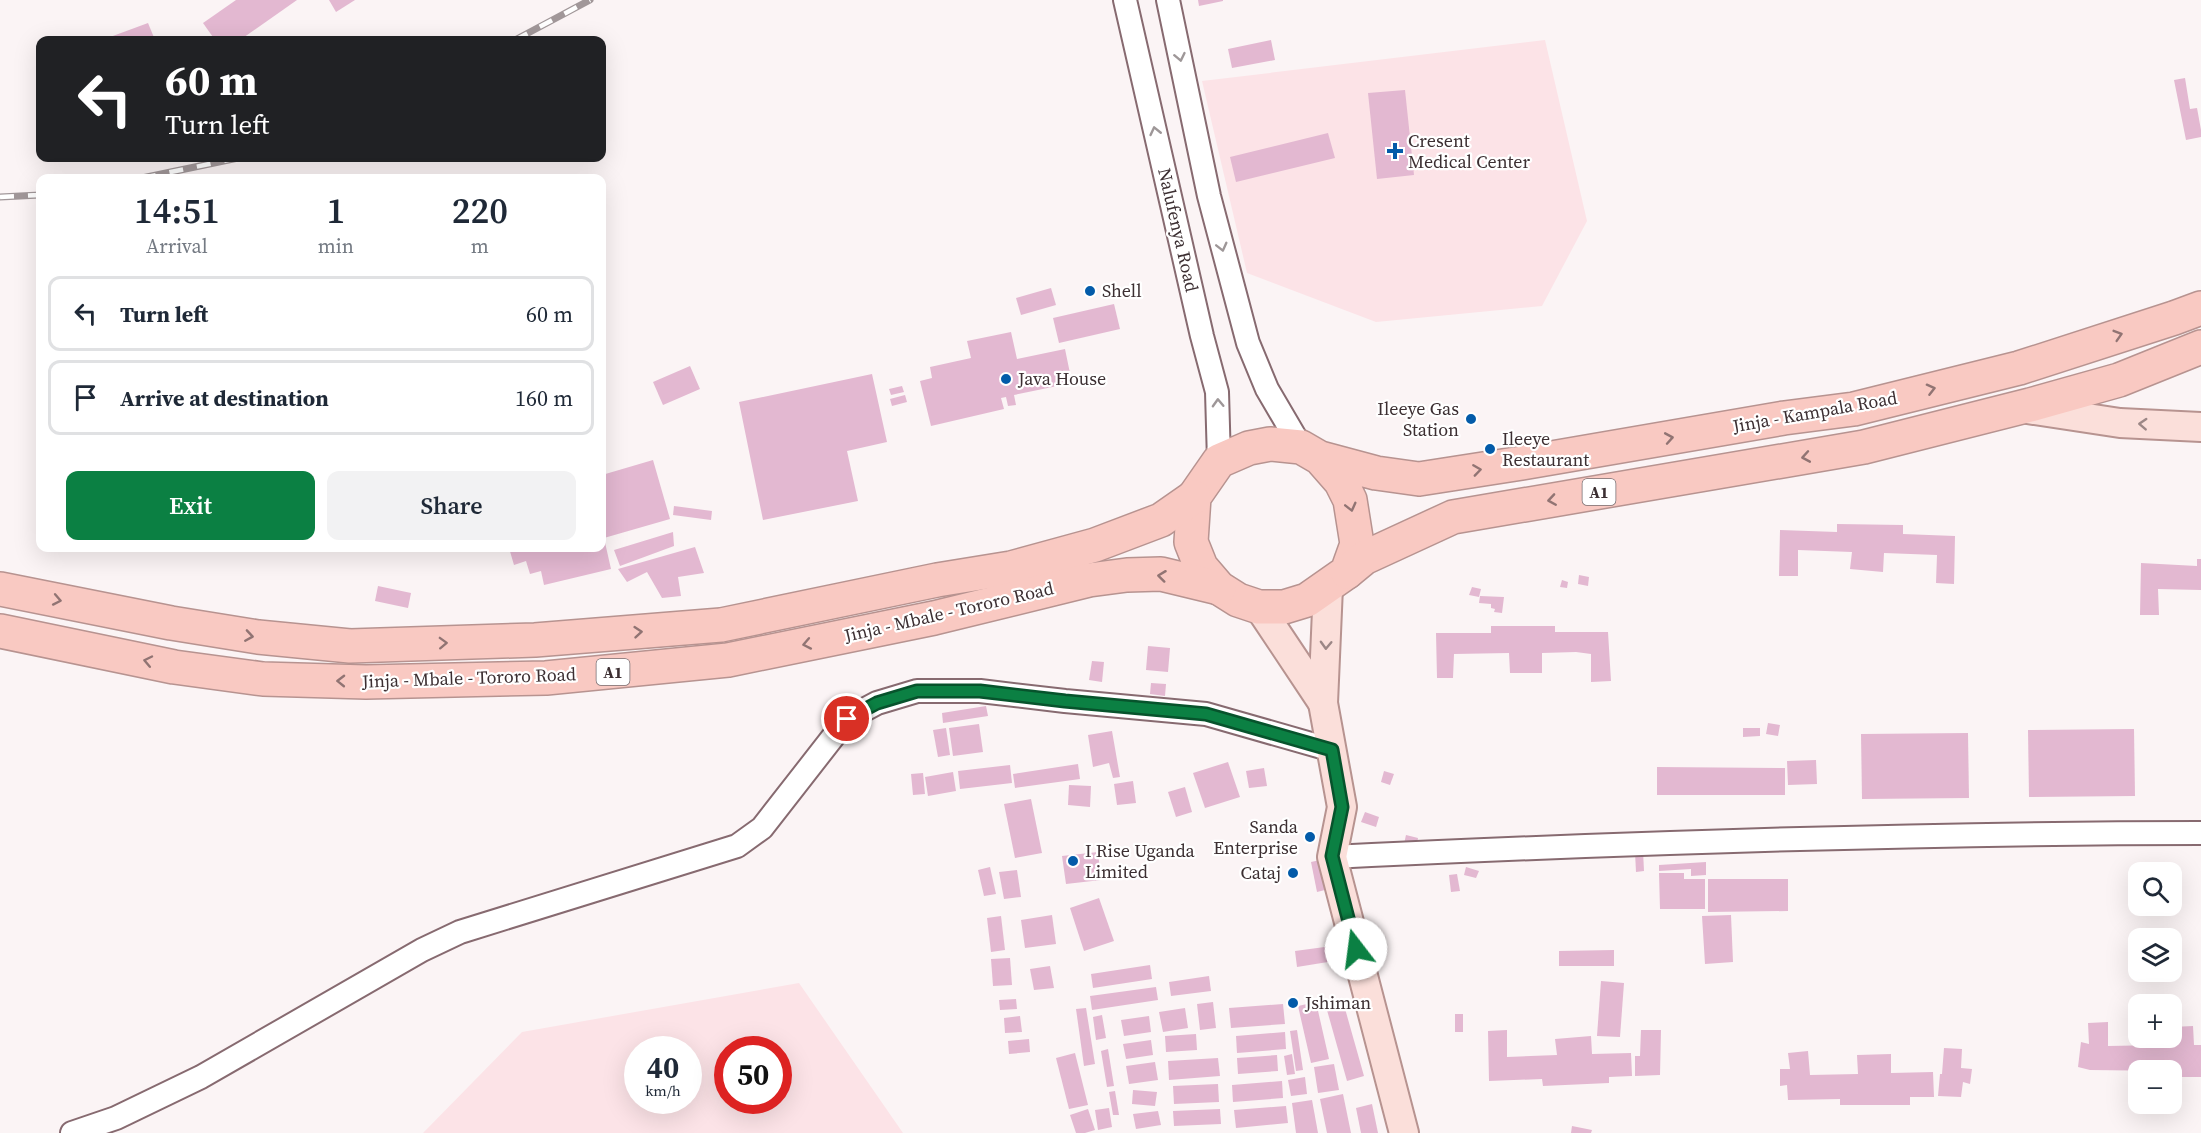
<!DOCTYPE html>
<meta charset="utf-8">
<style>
:root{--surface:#fff;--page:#f2f2f3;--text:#1f2937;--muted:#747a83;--line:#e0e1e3;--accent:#0b8043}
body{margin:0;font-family:"Source Serif 4",serif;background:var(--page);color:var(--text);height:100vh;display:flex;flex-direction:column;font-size:22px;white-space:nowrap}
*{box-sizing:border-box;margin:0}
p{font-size:20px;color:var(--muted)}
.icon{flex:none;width:33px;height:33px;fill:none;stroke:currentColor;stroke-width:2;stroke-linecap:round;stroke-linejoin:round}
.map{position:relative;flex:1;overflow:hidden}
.drawer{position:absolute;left:36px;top:174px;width:570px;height:378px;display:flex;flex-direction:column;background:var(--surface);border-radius:12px;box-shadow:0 6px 24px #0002}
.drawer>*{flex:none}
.top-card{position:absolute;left:36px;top:36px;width:570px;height:126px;border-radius:12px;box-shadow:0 6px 24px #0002;background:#202124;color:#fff;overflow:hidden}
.fabs{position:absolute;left:2128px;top:862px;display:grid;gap:12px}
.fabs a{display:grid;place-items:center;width:54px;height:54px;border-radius:12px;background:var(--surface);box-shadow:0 6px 24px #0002;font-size:30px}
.speed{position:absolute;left:624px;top:1036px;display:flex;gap:12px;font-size:30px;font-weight:700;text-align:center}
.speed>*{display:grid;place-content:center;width:78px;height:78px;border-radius:50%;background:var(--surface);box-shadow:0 6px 24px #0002;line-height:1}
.speed small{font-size:15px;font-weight:400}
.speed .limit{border:9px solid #d22;background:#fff;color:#111}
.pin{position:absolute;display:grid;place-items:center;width:51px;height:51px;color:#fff;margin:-26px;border:3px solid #fff;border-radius:50%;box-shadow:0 2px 6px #0007}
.me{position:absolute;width:66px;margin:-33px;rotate:345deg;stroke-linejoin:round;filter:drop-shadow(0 0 4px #0008)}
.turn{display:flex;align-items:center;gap:21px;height:126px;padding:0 30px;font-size:27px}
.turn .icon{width:78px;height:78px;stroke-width:2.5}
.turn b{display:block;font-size:42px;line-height:51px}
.eta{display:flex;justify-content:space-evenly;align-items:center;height:102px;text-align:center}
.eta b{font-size:36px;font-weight:600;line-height:42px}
.button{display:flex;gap:12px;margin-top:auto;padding:12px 30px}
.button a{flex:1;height:69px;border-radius:12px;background:var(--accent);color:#fff;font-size:24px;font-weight:600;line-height:69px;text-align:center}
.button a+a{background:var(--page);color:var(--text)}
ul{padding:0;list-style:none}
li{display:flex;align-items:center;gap:18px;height:75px;margin:0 12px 9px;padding:0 18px;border:3px solid var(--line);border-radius:12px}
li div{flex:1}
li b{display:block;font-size:22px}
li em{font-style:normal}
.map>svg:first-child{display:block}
.built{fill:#fce3e7;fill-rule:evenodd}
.building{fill:#e3b8d1}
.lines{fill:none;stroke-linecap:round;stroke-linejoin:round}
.minor-casing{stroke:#876a70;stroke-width:26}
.major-casing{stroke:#b79390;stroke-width:32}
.highway-casing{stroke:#b79390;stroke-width:36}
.minor{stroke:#fff;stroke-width:22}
.major{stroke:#fbdfda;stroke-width:28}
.highway{stroke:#f9c9c2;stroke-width:33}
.rail-casing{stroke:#a19799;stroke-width:7}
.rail{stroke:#fff;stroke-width:4.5;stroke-dasharray:14;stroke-linecap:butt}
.oneway{stroke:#9e9798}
.oneway2{stroke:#917473}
.oneway3{stroke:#9c8786}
.route-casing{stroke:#07532c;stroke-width:15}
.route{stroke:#0b8043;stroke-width:10}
.poi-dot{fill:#035ba9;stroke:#fff;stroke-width:2}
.labels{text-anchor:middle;stroke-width:4.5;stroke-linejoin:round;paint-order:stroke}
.shield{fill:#fff;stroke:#766d70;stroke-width:1.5}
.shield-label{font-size:16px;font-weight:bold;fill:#3c2f32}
.poi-label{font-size:18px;fill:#3c2f32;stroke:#fff;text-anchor:start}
.street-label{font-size:18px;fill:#3c2f32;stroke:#fff}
</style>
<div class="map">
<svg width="2201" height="1133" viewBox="0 0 2201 1133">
<rect width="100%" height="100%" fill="#fbf4f5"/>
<g class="built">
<polygon points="1545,40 1587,221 1542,306 1376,322 1247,273 1202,81"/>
<path d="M 799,983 L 903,1133 L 423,1133 L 522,1032 ZM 638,1050 L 688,1050 L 688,1101 L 638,1101 ZM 728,1050 L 778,1050 L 778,1101 L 728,1101 Z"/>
</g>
<g class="building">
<polygon points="236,0 297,0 240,40 215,40 203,23"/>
<polygon points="329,0 355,0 336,12"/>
<polygon points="1198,0 1223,0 1223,1 1199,6"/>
<polygon points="148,23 155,40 102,40"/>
<polygon points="1271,40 1275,60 1232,68 1228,49"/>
<polygon points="2185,78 2190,109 2197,108 2201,130 2201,137 2186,140 2174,80"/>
<polygon points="1405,90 1414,175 1377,179 1368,93"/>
<polygon points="1328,133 1335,158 1236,182 1230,157"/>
<polygon points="1051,288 1056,305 1021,315 1016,298"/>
<polygon points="1114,304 1120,329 1059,343 1053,318"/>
<polygon points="1011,332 1017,359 1065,349 1072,383 1014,395 1016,405 1008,406 1006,397 1001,398 1004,409 931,426 920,381 932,378 930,367 971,358 967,341"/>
<polygon points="690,366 700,389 663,405 653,382"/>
<polygon points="872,374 887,442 847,451 858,501 763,520 739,402"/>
<polygon points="902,386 904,392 891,395 889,389"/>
<polygon points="905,395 907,402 892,406 890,399"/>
<polygon points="653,460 670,519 604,538 611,569 544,585 541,571 530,574 526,561 514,565 509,548 602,548 602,475"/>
<polygon points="674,506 712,511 711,520 673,515"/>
<polygon points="1837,524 1903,525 1903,534 1955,536 1954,584 1936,583 1937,555 1884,553 1883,572 1850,569 1852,552 1798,550 1798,576 1779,576 1780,530 1837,532"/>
<polygon points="673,532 674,546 620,566 614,550"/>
<polygon points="695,547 704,573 678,577 681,596 662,598 647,572 627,582 618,569"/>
<polygon points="2197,559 2201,559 2201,590 2158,589 2159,615 2140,615 2141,563 2197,566"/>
<polygon points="1579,575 1589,577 1588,586 1578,584"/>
<polygon points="1562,580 1568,582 1567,588 1560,587"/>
<polygon points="378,586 411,593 408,608 375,601"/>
<polygon points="1472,587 1481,589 1479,597 1469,595"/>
<polygon points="1480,596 1504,597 1502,613 1494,612 1495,609 1491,608 1491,604 1479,603"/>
<polygon points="1491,626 1555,626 1555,632 1608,632 1611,681 1591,682 1591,654 1576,652 1542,653 1542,673 1510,673 1509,653 1454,654 1453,678 1437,678 1436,633 1491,633"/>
<polygon points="1148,646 1170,648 1168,672 1146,670"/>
<polygon points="1092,661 1104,662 1102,682 1089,680"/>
<polygon points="1151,683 1166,684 1165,696 1150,694"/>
<polygon points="986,706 988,716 943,723 942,713"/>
<polygon points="1768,723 1780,725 1778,736 1766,734"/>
<polygon points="979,724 983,752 953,756 949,728"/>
<polygon points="946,728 950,755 938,757 933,730"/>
<polygon points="1743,728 1760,728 1760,736 1743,737"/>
<polygon points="2134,729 2135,796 2029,797 2028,730"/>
<polygon points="1112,731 1120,777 1113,778 1109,763 1093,767 1088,735"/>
<polygon points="1968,733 1969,798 1862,799 1861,734"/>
<polygon points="1816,760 1817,784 1788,785 1787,761"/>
<polygon points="1228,762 1240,797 1205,808 1193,773"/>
<polygon points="1078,764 1080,779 1015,788 1013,774"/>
<polygon points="1010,765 1012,783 960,789 958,771"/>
<polygon points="1657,767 1785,768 1785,795 1657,795"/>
<polygon points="1264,768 1267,786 1249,788 1246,771"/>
<polygon points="1384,771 1394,774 1390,785 1381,782"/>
<polygon points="953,772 956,791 928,796 925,777"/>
<polygon points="923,773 925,794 913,795 911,774"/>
<polygon points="1133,781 1136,803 1117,805 1114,784"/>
<polygon points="1069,785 1091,786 1090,807 1068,805"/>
<polygon points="1185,787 1192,812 1176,817 1168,792"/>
<polygon points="1031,799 1042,853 1015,858 1004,804"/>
<polygon points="1365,812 1379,817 1376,827 1361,822"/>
<polygon points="1406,835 1418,838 1416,848 1404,844"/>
<polygon points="1643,851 1644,871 1636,872 1635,852"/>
<polygon points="1098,852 1101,880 1066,884 1062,856"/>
<polygon points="1320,860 1325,890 1317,892 1311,862"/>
<polygon points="1706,862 1706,875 1691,876 1691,869 1659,871 1659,865"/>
<polygon points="990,867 996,894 984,896 978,870"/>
<polygon points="1466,867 1479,871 1476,878 1464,875"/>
<polygon points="1017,870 1021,897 1004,899 999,872"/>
<polygon points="1659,873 1684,873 1684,879 1705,879 1705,909 1660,909"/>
<polygon points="1457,874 1460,891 1451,892 1449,875"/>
<polygon points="1708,879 1788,879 1788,911 1708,912"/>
<polygon points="1099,898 1114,941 1084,951 1070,908"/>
<polygon points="1052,915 1056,944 1025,948 1021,920"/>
<polygon points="1731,915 1733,962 1705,964 1702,916"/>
<polygon points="1001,916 1005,950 991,952 987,918"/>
<polygon points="1332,946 1334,961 1297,967 1295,951"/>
<polygon points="1614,950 1614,966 1559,966 1559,951"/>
<polygon points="1010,958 1012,985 993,986 991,959"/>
<polygon points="1150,965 1152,979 1093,988 1091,974"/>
<polygon points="1050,966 1054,988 1034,990 1030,969"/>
<polygon points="1209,976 1211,991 1171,996 1169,982"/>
<polygon points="1601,981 1624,983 1620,1037 1597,1036"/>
<polygon points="1156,987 1158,1000 1092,1010 1090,996"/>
<polygon points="1342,998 1364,1076 1347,1081 1325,1003"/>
<polygon points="1016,999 1017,1009 1000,1010 999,1000"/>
<polygon points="1213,1002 1216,1028 1200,1030 1197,1004"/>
<polygon points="1316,1002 1329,1059 1311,1063 1298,1006"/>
<polygon points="1283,1004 1285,1024 1231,1028 1229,1008"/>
<polygon points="1086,1008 1095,1064 1084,1066 1076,1009"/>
<polygon points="1185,1008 1188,1028 1163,1032 1159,1012"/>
<rect x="1455" y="1014" width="8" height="18"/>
<polygon points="1102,1015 1106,1038 1096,1040 1093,1017"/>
<polygon points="1020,1016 1022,1032 1005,1033 1004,1018"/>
<polygon points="1149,1016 1151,1032 1124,1036 1121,1020"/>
<polygon points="2108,1022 2108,1046 2160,1045 2160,1038 2172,1038 2172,1027 2193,1026 2194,1045 2201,1045 2201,1077 2172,1077 2172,1071 2090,1070 2078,1067 2081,1042 2089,1044 2088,1023"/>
<polygon points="1297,1030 1303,1070 1296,1071 1290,1031"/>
<polygon points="1507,1030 1507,1057 1557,1055 1555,1039 1591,1036 1592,1054 1631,1053 1632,1076 1609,1077 1609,1083 1543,1086 1542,1079 1489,1081 1488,1031"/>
<polygon points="1641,1030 1661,1030 1660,1075 1635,1076 1635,1056 1640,1056"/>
<polygon points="1285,1032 1286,1049 1237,1053 1236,1036"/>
<polygon points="1196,1034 1197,1050 1166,1052 1165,1036"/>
<polygon points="1029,1039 1030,1052 1009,1054 1008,1041"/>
<polygon points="1151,1040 1153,1055 1126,1059 1123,1044"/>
<polygon points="1944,1048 1962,1049 1961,1068 1972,1069 1970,1084 1963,1082 1961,1097 1938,1096 1940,1074 1942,1074"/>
<polygon points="1108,1049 1114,1086 1107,1087 1101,1051"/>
<polygon points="1808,1051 1810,1075 1858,1074 1857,1055 1891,1054 1891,1073 1933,1072 1934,1097 1910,1097 1910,1105 1840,1105 1840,1099 1788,1100 1787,1085 1780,1086 1780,1069 1790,1069 1788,1053"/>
<polygon points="1075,1053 1088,1105 1069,1109 1056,1058"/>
<polygon points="1292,1054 1295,1074 1287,1075 1284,1056"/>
<polygon points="1277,1055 1278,1071 1238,1074 1237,1058"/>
<polygon points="1218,1058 1220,1076 1169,1080 1168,1061"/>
<polygon points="1155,1062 1158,1080 1129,1084 1126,1066"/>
<polygon points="1334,1064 1339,1090 1318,1093 1314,1067"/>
<polygon points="1305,1077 1307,1094 1291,1096 1288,1080"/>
<polygon points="1282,1081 1283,1098 1233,1102 1232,1085"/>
<polygon points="1218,1084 1219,1102 1174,1104 1173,1086"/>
<polygon points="1133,1090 1157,1092 1155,1106 1132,1104"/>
<polygon points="1115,1091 1119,1115 1113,1115 1109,1092"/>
<polygon points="1343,1094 1351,1133 1327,1133 1320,1099"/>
<polygon points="1312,1100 1318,1133 1296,1133 1292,1103"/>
<polygon points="1372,1104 1378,1133 1361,1133 1356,1108"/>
<polygon points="1286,1106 1288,1123 1236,1128 1234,1110"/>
<polygon points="1109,1108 1112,1127 1098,1130 1095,1110"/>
<polygon points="1088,1109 1095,1130 1085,1133 1076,1133 1070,1115"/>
<polygon points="1220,1109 1221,1124 1174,1126 1173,1111"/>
<polygon points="1158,1111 1161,1125 1136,1129 1133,1114"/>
<polygon points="1572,1126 1592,1130 1591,1133 1571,1133"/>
</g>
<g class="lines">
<defs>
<g id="minor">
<polyline points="1125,0 1202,336 1217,392 1219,461"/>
<polyline points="1168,0 1209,196 1248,343 1267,389 1301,447"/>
<path d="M 1332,857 C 1622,843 1911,833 2201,833"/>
<polyline points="72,1133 116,1118 201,1077 422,950 460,932 737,846 762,828 847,719 877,703 917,691 980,691 1065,701 1206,714 1332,750"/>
</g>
<g id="major">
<polyline points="2021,408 2120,423 2201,427"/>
<polyline points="1328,587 1323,703 1342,807 1332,857 1404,1133"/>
<polyline points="1259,607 1323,703"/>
</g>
<g id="highway">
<polyline points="1320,458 1341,482 1350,500 1357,544 1347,572 1307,600 1284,607 1259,607 1238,600 1219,588 1201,567 1191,542 1194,497 1219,461 1249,448 1270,444 1301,447 1320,458 1376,473 1419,479 1522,463 1784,418 1854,409 2019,368 2174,318 2201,308"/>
<polyline points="1347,572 1364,558 1453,517 1864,447 2030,405 2119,380 2201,347"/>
<polyline points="0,589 171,623 258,637 350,646 535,640 721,625 937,580 1011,568 1095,545 1161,520 1194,497"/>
<polyline points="0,631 174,667 263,679 366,682 546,678 728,660 934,618 1089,580 1127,575 1161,574 1219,588"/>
</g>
</defs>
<use href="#minor" class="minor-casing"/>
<use href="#major" class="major-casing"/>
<use href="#highway" class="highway-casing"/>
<use href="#minor" class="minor"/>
<use href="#major" class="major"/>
<use href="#highway" class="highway"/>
<defs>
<g id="rail">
<polyline points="515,40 590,0"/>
<polyline points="142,178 238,158"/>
<polyline points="0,197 40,195"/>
</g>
</defs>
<use href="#rail" class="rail-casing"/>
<use href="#rail" class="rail"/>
</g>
<defs><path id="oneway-chevron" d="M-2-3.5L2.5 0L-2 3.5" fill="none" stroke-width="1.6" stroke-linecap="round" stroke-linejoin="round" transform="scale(1.5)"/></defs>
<g class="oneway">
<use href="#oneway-chevron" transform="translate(1180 57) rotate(78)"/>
<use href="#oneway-chevron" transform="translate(1155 131) rotate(-103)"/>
<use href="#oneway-chevron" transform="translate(1222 247) rotate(76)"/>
<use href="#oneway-chevron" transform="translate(1218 403) rotate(-92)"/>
</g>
<g class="oneway2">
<use href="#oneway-chevron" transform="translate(2118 335) rotate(-17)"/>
<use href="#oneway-chevron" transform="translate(1931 389) rotate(-14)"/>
<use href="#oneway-chevron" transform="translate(1669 438) rotate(-10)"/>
<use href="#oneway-chevron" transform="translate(1806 457) rotate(170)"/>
<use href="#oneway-chevron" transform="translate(1477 470) rotate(-8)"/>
<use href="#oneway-chevron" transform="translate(1552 500) rotate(171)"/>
<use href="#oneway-chevron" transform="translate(1351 507) rotate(76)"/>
<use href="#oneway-chevron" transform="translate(1162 576) rotate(-173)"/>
<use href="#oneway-chevron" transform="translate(57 600) rotate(11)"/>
<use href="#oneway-chevron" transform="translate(638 632) rotate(-5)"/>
<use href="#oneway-chevron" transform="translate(249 636) rotate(9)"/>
<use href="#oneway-chevron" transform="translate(443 643) rotate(-2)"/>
<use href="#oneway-chevron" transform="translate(807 644) rotate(169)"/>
<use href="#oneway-chevron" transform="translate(148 661) rotate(-168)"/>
<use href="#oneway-chevron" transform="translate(341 681) rotate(-179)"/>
</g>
<g class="oneway3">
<use href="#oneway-chevron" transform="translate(2143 424) rotate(-177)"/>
<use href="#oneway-chevron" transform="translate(1326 645) rotate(92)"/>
</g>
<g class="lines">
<defs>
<polyline id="route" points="847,719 877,703 917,691 980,691 1065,701 1206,714 1332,750 1342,807 1332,856 1356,949"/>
</defs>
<use href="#route" class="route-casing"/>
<use href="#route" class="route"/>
</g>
<g class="poi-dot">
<path d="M1392 142h6v6h6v6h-6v6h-6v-6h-6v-6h6z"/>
<circle cx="1090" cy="291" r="6"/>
<circle cx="1006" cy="379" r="6"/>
<circle cx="1471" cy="419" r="6"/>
<circle cx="1490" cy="449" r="6"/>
<circle cx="1310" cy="837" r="6"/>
<circle cx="1073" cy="861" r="6"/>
<circle cx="1293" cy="873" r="6"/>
<circle cx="1293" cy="1003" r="6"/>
</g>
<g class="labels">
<g class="shield">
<rect x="1582.5" y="479" width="33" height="26" rx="4.5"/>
<rect x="596.5" y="659" width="33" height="26" rx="4.5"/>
</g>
<g class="shield-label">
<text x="1599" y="498">A1</text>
<text x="613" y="678">A1</text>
</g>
<g class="poi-label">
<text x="1408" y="147">Cresent<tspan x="1408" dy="21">Medical Center</tspan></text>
<text x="1102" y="297">Shell</text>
<text x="1018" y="385">Java House</text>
<text x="1459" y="415" text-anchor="end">Ileeye Gas<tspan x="1459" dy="21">Station</tspan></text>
<text x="1502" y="445">Ileeye<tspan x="1502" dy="21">Restaurant</tspan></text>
<text x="1298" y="833" text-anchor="end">Sanda<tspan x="1298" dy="21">Enterprise</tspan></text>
<text x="1085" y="857">I Rise Uganda<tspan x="1085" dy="21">Limited</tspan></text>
<text x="1281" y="879" text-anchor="end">Cataj</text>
<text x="1305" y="1009">Jshiman</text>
</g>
<g class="street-label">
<text transform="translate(1178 230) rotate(77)" y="6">Nalufenya Road</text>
<text transform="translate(1815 412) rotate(-10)" y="6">Jinja - Kampala Road</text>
<text transform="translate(949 612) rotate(-13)" y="6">Jinja - Mbale - Tororo Road</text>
<text transform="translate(469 678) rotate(-2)" y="6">Jinja - Mbale - Tororo Road</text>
</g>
</g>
</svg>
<div class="fabs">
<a><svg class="icon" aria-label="search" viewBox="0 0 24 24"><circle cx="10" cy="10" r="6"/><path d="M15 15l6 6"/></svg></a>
<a><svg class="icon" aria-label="layers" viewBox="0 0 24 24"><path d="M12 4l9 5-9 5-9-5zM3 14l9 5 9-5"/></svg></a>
<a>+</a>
<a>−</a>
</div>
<div class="speed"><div>40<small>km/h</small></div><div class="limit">50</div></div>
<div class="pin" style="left:847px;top:719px;background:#d93025"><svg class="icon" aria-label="arrive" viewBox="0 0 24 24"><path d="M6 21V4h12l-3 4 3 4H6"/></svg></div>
<svg class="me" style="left:1356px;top:949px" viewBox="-20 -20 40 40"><circle r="19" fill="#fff"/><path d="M0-13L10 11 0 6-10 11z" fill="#0b8043"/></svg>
<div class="top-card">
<div class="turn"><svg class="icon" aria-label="left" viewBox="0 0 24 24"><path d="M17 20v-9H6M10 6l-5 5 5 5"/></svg><div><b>60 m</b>Turn left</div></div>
</div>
<section class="drawer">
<div class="eta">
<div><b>14:51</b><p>Arrival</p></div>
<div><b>1</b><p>min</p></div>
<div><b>220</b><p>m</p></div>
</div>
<ul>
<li><svg class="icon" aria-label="left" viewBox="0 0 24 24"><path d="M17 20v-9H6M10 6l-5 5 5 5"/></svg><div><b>Turn left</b></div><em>60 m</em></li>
<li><svg class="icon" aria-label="arrive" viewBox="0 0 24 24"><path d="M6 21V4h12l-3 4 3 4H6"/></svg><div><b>Arrive at destination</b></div><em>160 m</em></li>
</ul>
<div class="button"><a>Exit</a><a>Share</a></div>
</section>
</div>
